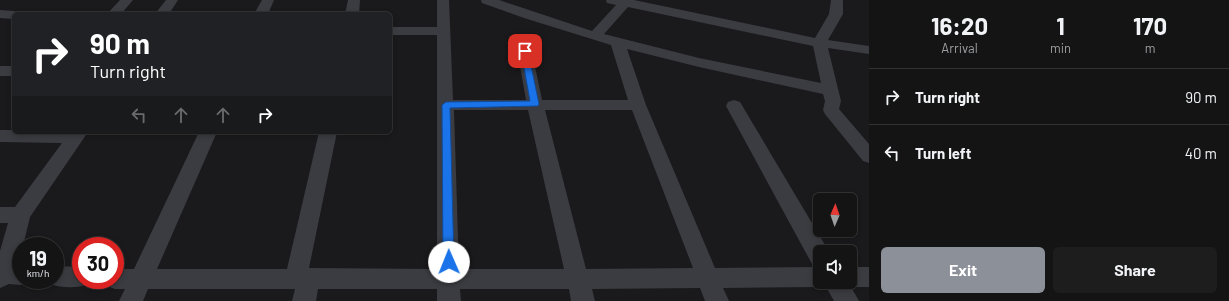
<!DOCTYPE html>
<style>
:root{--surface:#141415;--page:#1d1d1e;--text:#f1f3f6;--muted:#9d9ea0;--line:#333334;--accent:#8c9099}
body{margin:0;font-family:Barlow,sans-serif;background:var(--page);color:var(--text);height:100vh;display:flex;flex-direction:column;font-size:15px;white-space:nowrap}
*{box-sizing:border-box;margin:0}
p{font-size:13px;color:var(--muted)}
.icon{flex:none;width:22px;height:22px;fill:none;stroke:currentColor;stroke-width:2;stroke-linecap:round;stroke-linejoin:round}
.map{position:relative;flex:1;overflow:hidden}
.side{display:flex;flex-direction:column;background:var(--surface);width:360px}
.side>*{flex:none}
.hud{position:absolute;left:12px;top:12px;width:380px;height:122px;border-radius:6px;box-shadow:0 2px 6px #0003,0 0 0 1px var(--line);background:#202124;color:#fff;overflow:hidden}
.needle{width:26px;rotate:2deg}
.tools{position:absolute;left:813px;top:193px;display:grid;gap:8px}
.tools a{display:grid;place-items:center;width:44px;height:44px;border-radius:6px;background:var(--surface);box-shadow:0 2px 6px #0003,0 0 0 1px var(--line);font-size:20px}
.speed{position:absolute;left:12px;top:237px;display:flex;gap:8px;font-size:20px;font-weight:700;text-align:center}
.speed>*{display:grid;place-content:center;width:52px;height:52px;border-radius:50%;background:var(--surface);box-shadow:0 2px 6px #0003,0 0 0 1px var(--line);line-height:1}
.speed small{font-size:10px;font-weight:400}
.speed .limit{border:6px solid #d22;background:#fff;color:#111}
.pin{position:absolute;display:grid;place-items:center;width:34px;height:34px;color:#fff;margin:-17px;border-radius:8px;box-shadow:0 2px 6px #0006}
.me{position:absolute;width:44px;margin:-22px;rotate:359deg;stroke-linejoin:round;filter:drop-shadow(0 0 3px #0008)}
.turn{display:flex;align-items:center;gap:14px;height:84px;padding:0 12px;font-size:18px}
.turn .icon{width:52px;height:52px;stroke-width:2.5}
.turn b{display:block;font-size:28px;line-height:34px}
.lanes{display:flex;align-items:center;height:38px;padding:0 12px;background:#0003;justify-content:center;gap:20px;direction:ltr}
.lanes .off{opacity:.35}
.eta{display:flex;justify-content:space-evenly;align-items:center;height:68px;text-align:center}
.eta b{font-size:24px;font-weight:700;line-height:28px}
.button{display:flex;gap:8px;margin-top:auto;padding:8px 12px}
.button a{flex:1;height:46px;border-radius:6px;background:var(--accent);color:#fff;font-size:16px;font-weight:700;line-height:46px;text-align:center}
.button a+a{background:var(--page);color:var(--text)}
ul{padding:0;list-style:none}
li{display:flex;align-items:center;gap:12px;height:56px;padding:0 12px;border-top:1px solid var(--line)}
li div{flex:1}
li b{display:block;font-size:15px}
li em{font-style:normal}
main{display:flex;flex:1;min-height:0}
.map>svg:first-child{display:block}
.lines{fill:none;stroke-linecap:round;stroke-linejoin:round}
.minor{fill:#3b3c41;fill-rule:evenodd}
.route{fill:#1a73e8;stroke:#114b97}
</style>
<main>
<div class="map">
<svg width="869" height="301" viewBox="0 0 869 301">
<rect width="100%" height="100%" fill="#1a1a1c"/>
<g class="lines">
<g class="minor">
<polygon points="120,0 133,0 121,14 107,14"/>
<polygon points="166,0 178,0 169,14 155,14"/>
<polygon points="262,0 274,0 268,14 254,14"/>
<polygon points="348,0 360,0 359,14 345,14"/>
<path d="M 437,0 L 449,0 L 453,100 L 526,100 L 515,38 L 517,35 L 522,34 L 527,35 L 529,38 L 542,100 L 628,100 L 611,45 L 524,18 L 482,3 L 481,0 L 499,0 L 592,31 L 616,5 L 607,3 L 606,0 L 634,0 L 815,38 L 829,14 L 831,0 L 843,0 L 843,14 L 828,40 L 869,46 L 869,54 L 828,48 L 841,101 L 839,109 L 869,144 L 869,163 L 863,161 L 825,114 L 823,110 L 825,101 L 823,94 L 699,67 L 627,49 L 646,105 L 715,268 L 820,267 L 820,282 L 850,282 L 850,267 L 869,267 L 869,287 L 851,287 L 859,301 L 834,301 L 825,285 L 820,287 L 723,288 L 729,301 L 705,301 L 700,288 L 592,289 L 595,301 L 571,301 L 569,289 L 460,289 L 461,301 L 437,301 L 437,289 L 318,289 L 316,301 L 292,301 L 295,289 L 148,289 L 143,301 L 119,301 L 125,289 L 115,289 L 107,286 L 104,280 L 115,280 L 115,269 L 134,269 L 199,132 L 217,132 L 157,269 L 287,269 L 319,132 L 337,132 L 309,268 L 437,269 L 437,35 L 390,35 L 390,27 L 437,27 ZM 628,7 L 813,46 L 821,83 L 699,58 L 604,34 ZM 454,110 L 528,110 L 564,269 L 459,269 ZM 545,110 L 632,110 L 693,268 L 586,269 Z"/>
<polygon points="0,10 14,11 20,14 14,14 14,19 0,18"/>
<rect x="0" y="66" width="14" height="10"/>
<polygon points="734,100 740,102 828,250 829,252 820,252 820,267 812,264 726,106 728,102"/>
<polygon points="0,130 14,130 14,132 88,132 30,217 23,246 21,246 18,265 21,265 21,280 30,280 29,282 21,285 9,284 0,288 0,251 8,223 0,223 0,207 15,207 62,143 0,142"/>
<path d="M 55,266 L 81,267 L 81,280 L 91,280 L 89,284 C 76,289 60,288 47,283 L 46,280 L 55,280 Z"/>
</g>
</g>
<polygon class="route" points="525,49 528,51 539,104 538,106 450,108 454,262 453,266 449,267 445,266 443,262 442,105 446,102 530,101 521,51"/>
</svg>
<div class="tools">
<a><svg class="needle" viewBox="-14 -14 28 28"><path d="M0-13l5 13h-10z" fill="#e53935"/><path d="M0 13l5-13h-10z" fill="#9d9ea0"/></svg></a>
<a><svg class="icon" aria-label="sound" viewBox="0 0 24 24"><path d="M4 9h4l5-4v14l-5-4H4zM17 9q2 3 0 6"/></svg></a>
</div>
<div class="speed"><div>19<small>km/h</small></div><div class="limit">30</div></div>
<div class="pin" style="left:525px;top:51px;background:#d93025"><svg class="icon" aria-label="arrive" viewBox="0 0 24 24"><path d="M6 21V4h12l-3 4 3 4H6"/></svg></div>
<svg class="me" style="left:449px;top:262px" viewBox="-20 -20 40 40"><circle r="19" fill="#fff"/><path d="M0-13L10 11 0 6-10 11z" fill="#1a73e8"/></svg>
<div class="hud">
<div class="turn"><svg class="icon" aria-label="right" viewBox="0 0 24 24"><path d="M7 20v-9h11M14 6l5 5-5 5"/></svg><div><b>90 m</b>Turn right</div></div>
<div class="lanes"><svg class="icon off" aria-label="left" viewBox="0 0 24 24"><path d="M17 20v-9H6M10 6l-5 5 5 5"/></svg><svg class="icon off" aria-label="ahead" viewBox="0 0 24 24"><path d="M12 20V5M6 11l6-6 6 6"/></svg><svg class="icon off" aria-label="ahead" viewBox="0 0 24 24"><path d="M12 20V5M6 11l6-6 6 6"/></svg><svg class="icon" aria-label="right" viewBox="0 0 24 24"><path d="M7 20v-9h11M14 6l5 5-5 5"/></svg></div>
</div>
</div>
<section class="side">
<div class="eta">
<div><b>16:20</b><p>Arrival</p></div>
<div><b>1</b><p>min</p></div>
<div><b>170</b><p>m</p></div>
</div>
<ul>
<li><svg class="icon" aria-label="right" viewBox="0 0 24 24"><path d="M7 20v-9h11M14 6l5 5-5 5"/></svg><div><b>Turn right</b></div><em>90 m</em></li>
<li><svg class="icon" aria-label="left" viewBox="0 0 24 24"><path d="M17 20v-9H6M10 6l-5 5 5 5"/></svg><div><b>Turn left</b></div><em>40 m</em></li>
</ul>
<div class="button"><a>Exit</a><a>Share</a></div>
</section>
</main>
